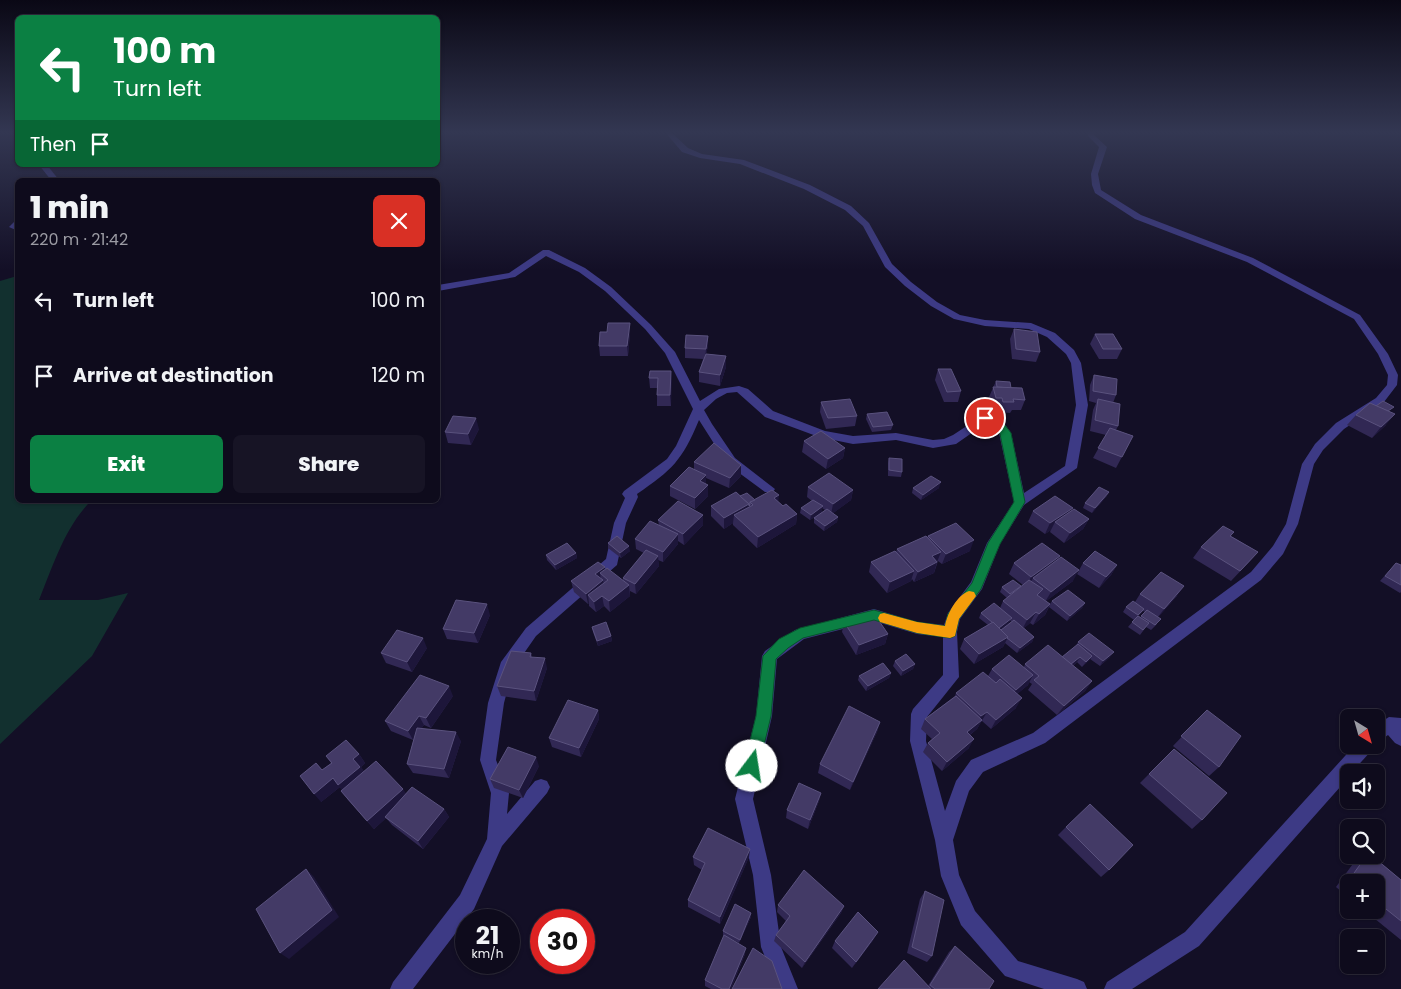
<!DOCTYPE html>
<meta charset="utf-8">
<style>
:root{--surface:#0e0b1c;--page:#171425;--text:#f1f3f6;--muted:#9b9ba3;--line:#2e2b3b;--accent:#0b8043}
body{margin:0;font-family:Poppins,sans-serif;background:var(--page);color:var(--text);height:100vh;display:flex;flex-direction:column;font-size:19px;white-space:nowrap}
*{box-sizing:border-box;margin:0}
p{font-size:16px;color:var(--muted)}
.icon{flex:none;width:28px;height:28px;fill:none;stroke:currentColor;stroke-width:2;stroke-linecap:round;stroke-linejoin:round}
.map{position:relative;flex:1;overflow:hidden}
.panel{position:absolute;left:15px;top:178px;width:425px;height:325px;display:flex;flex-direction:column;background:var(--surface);border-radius:8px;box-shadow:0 1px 4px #0004,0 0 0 1px var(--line)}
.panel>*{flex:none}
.guide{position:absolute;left:15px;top:15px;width:425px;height:152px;border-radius:8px;box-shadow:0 1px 4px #0004,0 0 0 1px var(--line);background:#0b8043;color:#fff;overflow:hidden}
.needle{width:32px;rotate:143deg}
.tools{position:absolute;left:1340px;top:709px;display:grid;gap:10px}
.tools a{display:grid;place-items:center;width:45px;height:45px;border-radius:8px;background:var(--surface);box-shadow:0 1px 4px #0004,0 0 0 1px var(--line);font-size:25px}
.speed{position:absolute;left:455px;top:909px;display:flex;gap:10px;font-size:25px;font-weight:700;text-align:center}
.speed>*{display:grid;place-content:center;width:65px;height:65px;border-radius:50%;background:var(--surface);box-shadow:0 1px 4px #0004,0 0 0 1px var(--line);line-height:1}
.speed small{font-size:12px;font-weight:400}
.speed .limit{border:8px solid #d22;background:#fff;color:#111}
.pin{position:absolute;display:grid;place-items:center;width:42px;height:42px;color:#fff;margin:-21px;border:2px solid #fff;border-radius:50%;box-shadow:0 1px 5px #0007}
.me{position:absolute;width:55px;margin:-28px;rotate:14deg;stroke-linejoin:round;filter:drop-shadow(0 0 4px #0008)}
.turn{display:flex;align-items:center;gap:18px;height:105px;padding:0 15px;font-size:22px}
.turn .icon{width:65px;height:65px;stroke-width:2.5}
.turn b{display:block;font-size:35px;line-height:42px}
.then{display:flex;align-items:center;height:48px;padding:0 15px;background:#0003;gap:10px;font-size:19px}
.round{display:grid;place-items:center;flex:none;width:52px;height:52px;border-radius:8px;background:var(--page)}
.overview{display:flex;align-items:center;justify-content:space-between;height:85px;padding:0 15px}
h1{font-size:30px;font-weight:800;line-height:38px}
.primary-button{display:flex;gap:10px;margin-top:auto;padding:10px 15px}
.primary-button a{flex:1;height:58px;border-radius:8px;background:var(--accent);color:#fff;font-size:20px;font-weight:800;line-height:58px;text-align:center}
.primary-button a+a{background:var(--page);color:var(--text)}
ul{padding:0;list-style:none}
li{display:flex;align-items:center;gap:15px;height:75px;padding:0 15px}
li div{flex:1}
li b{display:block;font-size:19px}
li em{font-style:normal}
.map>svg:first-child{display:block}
.green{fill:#12302f}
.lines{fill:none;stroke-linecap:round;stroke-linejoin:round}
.minor{fill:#3d3a85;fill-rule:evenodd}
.wall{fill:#312854;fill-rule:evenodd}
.shaded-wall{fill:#1d163a}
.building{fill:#433a66;stroke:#5a527e}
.route{fill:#0b8043;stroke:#07532c}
.slow{fill:#f59e0b}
</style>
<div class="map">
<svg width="1401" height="989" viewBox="0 0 1401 989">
<rect width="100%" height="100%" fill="#130f26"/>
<path class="green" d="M 17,276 L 18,500 L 92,500 C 65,526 53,566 39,600 L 98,600 L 128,593 L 92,656 L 0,744 L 0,281 Z"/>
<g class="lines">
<g class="minor">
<path d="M 665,132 L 671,132 L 688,148 L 702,154 L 744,160 L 810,185 L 851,206 L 869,223 L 892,264 L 911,282 L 937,302 L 960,315 L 985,320 L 1031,323 L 1055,333 L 1074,350 L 1081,363 L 1088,405 L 1077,468 L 1024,505 L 1000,544 L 982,589 L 960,619 L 957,632 L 959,677 L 927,717 L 926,741 L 945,811 L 956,781 L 971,760 L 1033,733 L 1251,572 L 1273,546 L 1286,524 L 1302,464 L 1315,444 L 1336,423 L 1376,398 L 1387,385 L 1388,375 L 1378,354 L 1354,319 L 1247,262 L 1135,219 L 1095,193 L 1092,185 L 1091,174 L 1099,147 L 1088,136 L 1088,132 L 1094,132 L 1094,135 L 1107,147 L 1098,174 L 1101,190 L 1141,215 L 1253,258 L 1360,315 L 1388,354 L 1398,375 L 1397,385 L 1384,402 L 1344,429 L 1323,450 L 1314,464 L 1298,524 L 1283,554 L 1261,580 L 1045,743 L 983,772 L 969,791 L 953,840 L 959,875 L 975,911 L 1018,961 L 1077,979 L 1084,982 L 1087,989 L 1044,989 L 1005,976 L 961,925 L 941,876 L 935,840 L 910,741 L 911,714 L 913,709 L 943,675 L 943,637 L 917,634 L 874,621 L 804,639 L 777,659 L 772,716 L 753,799 L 771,875 L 781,947 L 798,989 L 778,989 L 761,947 L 753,875 L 735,799 L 756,716 L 762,656 L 765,651 L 795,630 L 874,609 L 917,622 L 944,625 L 948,613 L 971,582 L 987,543 L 1014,502 L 999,433 L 994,426 L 986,423 L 956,444 L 933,448 L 896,440 L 853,444 L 819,437 L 765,417 L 737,392 L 727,393 L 716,399 L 704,410 L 712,424 L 735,458 L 775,489 L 773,492 L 765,492 L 727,464 L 699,420 C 682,461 672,470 637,494 L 638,497 L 626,523 L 617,565 L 536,636 L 513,669 L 504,703 L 496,760 L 509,793 L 507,814 L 535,781 L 541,779 L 547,781 L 550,787 L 547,793 L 502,846 L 474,909 L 413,989 L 390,989 L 393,982 L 460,895 L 487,839 L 491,793 L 480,760 L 488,703 L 501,662 L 526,628 L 606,559 L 614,523 L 625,498 L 622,494 L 624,491 L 667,459 L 676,446 L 693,409 L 665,353 L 645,329 L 605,291 L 579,272 L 546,256 L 515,277 L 438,291 L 438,285 L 509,273 L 543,250 L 549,250 L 585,268 L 611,287 L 651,325 L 675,352 L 700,401 L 719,389 L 739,386 L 748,389 L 773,411 L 825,431 L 853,436 L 896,433 L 933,440 L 944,439 L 953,435 L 985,414 L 1002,420 L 1011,433 L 1024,493 L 1065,466 L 1076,405 L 1071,363 L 1066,354 L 1047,337 L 1029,329 L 985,326 L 954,319 L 931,306 L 905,286 L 885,267 L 863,226 L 845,210 L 804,189 L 740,164 L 700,158 L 682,152 Z"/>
<polygon points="39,165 47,165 59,180 51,180"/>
<polygon points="15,221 18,221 18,231 9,227"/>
<polygon points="1389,717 1401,718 1401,746 1395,743 1388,735 1376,744 1376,725"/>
<polygon points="1355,745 1374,745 1372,750 1352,772 1349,772 1349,777 1199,946 1132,989 1104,989 1107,982 1185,932"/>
</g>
</g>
<g class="wall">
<polygon points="1014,329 1040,352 1036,362 1012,359 1010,339"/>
<polygon points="630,333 628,356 600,356 599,346"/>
<polygon points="1095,334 1122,349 1117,359 1099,359 1090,344"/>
<polygon points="708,336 708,346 706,354 726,356 726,367 720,386 699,382 699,372 703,359 685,358 685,348"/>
<polygon points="938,369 961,391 958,402 944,402 935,380"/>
<polygon points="671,371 671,406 657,406 657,388 650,388 649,378"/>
<polygon points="1094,375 1116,395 1113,403 1118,426 1116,430 1133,436 1116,468 1093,458 1106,435 1090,431 1093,410 1096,403 1089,401 1090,385"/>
<polygon points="996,381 1011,388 1025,400 1021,410 1012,410 1010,413 999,412 998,409 992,408 989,397"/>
<polygon points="821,402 857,416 855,426 826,429 820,412"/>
<polygon points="867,414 893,425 891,430 872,432 866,419"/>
<polygon points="1356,415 1386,425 1372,438 1347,425"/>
<polygon points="479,429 471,445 448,443 445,432"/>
<polygon points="804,441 845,448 843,458 826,469 802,452"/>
<polygon points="889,458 902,472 901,477 888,476 888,463"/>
<polygon points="694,462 741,465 741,476 729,488 706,478 706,484 708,485 708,496 695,509 670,496 670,486 694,469"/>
<polygon points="808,487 853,490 851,500 833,513 838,517 837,522 824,531 814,523 814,518 825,510 822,508 822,512 810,520 800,513 801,508 812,501 807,497"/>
<polygon points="913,488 939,488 921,500 912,493"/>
<polygon points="1109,492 1106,497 1092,513 1083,508 1085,503"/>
<polygon points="740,496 755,500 778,502 783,506 797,514 796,524 757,548 733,525 733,523 724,529 711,516 711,506"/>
<polygon points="1033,511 1071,511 1089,519 1083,529 1064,543 1050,532 1051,530 1045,534 1028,522"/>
<polygon points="658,520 703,525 684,545 678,541 678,544 663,562 658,560 659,566 636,594 630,591 630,596 610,612 604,606 596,612 589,606 589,603 588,604 574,592 571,581 605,567 605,569 623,580 623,578 644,553 636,549 635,539 659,525"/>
<polygon points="1234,532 1231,536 1258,552 1249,562 1231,581 1193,558 1201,547"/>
<polygon points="928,536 970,551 942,564 938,561 934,573 914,582 912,579 911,581 887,593 869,572 871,562 896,552 897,549 927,537"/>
<polygon points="608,543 630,551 621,558 608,548"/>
<polygon points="576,553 577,558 556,570 547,560 546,555"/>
<path d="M 1058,559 L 1073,581 L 1046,601 L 1050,604 L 1052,601 L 1085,603 L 1082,608 L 1067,621 L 1049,607 L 1045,615 L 1033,625 L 1030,623 L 1024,628 L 1034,637 L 1032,642 L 1017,653 L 1005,643 L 1003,647 L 974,664 L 960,649 L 964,639 L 988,625 L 979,618 L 981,613 L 1000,608 L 1003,601 L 1007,598 L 1000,592 L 1002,587 L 1021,586 L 1020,588 L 1023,585 L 1009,574 L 1014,563 ZM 1010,621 L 1012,622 L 1001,630 L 1000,630 L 1009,623 Z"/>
<polygon points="1083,563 1117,565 1111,575 1099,588 1077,574"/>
<polygon points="1396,563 1401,565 1401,592 1400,593 1380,581"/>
<path d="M 1140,594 L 1177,596 L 1158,617 L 1157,624 L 1151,630 L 1146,627 L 1140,635 L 1128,627 L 1134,620 L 1123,612 L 1126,607 L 1135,602 ZM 1143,611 L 1145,612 L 1141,617 L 1138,616 Z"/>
<polygon points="490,615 478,643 447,639 443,629"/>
<polygon points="844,622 888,634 885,644 856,655 842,632"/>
<polygon points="592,627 611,636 612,641 598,646 593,632"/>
<polygon points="1078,642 1110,657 1100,666 1090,659 1082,667 1077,662 1073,666 1092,681 1085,691 1057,715 1028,690 1032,684 1029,682 1028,685 1017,694 1016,708 991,729 982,721 981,722 977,729 970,735 969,748 942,771 923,752 928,743 932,739 921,729 925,719 955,696 956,693 988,676 992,669 1024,667 1025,664 1062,657 1076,646"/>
<polygon points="427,648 412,672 386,663 381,653"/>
<polygon points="531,653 532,657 547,668 536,701 501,696 497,686"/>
<polygon points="895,661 915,664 913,669 901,676 893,666"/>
<polygon points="891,673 889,678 866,691 858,680 859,676"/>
<polygon points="453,696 431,728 424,725 421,729 461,741 449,778 413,773 407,764 414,738 413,740 391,731 385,721"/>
<polygon points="598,710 599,719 581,757 552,747 549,738"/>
<polygon points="1207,710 1219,767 1209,776 1173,746"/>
<polygon points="880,722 877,732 850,790 818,773 820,764"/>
<polygon points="1174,749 1202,820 1192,829 1140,783"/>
<polygon points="359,754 365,763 361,767 364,772 406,794 444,809 449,817 423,849 392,825 386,818 374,829 348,800 341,791 342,790 340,787 321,802 322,770 331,763 326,756"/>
<polygon points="539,766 523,798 494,788 490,779"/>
<polygon points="821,793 819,801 808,829 786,818 787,810"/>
<polygon points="1066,827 1109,870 1101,877 1058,835"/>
<polygon points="1365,855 1371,855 1401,880 1401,940 1364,910 1376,910 1376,882 1349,882 1349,898 1336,887 1355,861"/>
<polygon points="693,857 749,857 720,924 688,907 688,900 702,870 694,865"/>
<polygon points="925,891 932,956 927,962 907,953 920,899"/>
<polygon points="778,905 844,906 841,913 802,968 774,941 776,935 786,921 777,912"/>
<polygon points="751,913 751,917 739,943 723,935 723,931"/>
<polygon points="874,939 852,968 832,948 835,941"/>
<polygon points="955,946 989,989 878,989 928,986 949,952"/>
<polygon points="745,954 731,989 711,989 705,986 705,980"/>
</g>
<g class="shaded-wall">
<polygon points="630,323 630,333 628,356 627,346"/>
<polygon points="708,336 708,346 705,360 706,349"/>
<polygon points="726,356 726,367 720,386 720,375"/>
<polygon points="671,371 672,382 671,406 670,395"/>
<polygon points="1395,414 1386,425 1372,438 1381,427"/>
<polygon points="476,418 479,429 471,445 468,434"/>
<polygon points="845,448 843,458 826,469 828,459"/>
<polygon points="741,465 741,476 729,488 730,478"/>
<polygon points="706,475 706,486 700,481"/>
<polygon points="941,482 939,488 921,500 923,495"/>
<polygon points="708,485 708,496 695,509 695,498"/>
<polygon points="853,490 851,500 831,515 833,504"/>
<polygon points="1109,492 1106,497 1092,513 1095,508"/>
<polygon points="779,495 778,506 774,498"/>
<polygon points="749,504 750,505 749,510 734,515 733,523 724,529 724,518"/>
<polygon points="823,506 822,512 810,520 811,515"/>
<polygon points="1073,508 1067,518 1055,522 1051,530 1045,534 1050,523"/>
<polygon points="797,514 796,524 757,548 758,537"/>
<polygon points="703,515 703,525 684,545 683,534"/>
<polygon points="838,517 837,522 824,531 825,526"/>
<polygon points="1089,519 1083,529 1064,543 1070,533"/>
<polygon points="678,534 678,544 663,562 663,552"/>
<polygon points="974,540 970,551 942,564 946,554"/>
<polygon points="629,546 630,551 621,558 620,553"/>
<polygon points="941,552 937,562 932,556"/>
<polygon points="576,553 577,558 556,570 555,565"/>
<polygon points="658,556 659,566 636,594 635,584"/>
<polygon points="1060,556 1054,566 1033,578 1029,585 1026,587 1031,577"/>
<polygon points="937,562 934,573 914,582 918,572"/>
<polygon points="1117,565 1111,575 1099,588 1106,577"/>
<polygon points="605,567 606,577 600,573 601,581 595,574"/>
<polygon points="1079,570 1073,581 1045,602 1051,592"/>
<polygon points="914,571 911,581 887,593 890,582"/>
<polygon points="603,580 605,591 588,595 589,603 588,604 586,594"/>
<polygon points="629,585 630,596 610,612 609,601"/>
<polygon points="1184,586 1177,596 1156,620 1164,609"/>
<polygon points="602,596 604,606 596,612 594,602"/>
<polygon points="1085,603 1082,608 1067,621 1070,616"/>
<polygon points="487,604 490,615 478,643 474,633"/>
<polygon points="1050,604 1045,615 1033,625 1039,614"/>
<polygon points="1036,612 1030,623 1022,630 1027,620"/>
<polygon points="1012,618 1009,623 996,633 999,628"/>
<polygon points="888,634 885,644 856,655 859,645"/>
<polygon points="611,636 612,641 598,646 597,641"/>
<polygon points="1008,637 1003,647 974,664 979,654"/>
<polygon points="1034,637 1032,642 1017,653 1020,648"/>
<polygon points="423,638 427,648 412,672 407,662"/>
<polygon points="1114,652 1110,657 1100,666 1103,661"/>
<polygon points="1092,656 1089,661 1082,667 1086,662"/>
<polygon points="1080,657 1077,662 1066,671 1069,667"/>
<polygon points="545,658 547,668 536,701 534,691"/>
<polygon points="915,664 913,669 901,676 903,671"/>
<polygon points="891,673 889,678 866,691 868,686"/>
<polygon points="1033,675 1028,685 1010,700 1016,690"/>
<polygon points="1092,681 1085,691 1057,715 1064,706"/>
<polygon points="449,686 453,696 431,728 426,718"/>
<polygon points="1022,698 1016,708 991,729 996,720"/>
<polygon points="598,710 599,719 581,757 579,748"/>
<polygon points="987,712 977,729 962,741 967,732 978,723 981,716"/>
<polygon points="419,716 424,725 413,740 408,731"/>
<polygon points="880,722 877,732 850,790 853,782"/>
<polygon points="456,732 461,741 449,778 444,769"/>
<polygon points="974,739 969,748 942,771 947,762"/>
<polygon points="359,754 365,763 361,767 367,775 345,794 338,785 353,759"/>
<polygon points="536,757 539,766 523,798 519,790"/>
<polygon points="333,778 340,787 321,802 314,794"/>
<polygon points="403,789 409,798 374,829 367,821"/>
<polygon points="821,793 819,801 808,829 810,820"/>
<polygon points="444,809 449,817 423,849 418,841"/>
<polygon points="750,849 749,857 720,924 720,917"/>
<polygon points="306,869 314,877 339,917 289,959 280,953"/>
<polygon points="844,906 841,913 802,968 805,962"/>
<polygon points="751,913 751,917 739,943 740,940"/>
<polygon points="878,932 874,939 852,968 856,962"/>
<polygon points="746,948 745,954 731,989 729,989"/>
</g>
<g class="building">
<polygon points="608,323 630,323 627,346 599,346 600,332 607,332"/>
<polygon points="1014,329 1037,332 1040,352 1016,349"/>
<polygon points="1095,334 1113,334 1122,349 1103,349"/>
<polygon points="686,335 708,336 706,349 685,348"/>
<polygon points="706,354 726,356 720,375 699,372"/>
<polygon points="938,369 951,369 961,391 947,392"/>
<polygon points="650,371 671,371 670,395 657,395 658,378 649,378"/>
<polygon points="1094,375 1117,379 1116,395 1093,391"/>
<polygon points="996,381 1010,382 1011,388 997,387"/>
<polygon points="993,387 1022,388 1025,400 1013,399 1014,402 1003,402 1002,398 996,398"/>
<polygon points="850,399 857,416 828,418 821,402"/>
<polygon points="1098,399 1120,404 1118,426 1095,420"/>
<polygon points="1383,401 1394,407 1388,411 1376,406"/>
<polygon points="1370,403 1395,414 1381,427 1356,415"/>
<polygon points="887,412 893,425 873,427 867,414"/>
<polygon points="453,416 476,418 468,434 445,432"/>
<polygon points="1110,428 1133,436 1122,457 1098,448"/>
<polygon points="821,431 845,448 828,459 804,441"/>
<polygon points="714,443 741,465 730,478 694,462"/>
<polygon points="889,458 902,459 902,472 889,470"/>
<polygon points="689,467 706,475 700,481 708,485 695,498 670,486"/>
<polygon points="829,473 853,490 833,504 808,487"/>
<polygon points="931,476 941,482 923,495 913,488"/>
<polygon points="1099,487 1109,492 1095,508 1085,503"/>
<polygon points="772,490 779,495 774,498 783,506 786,504 797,514 758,537 734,515 753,505 750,502"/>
<polygon points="736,492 749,504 724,518 711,506"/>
<polygon points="747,493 755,500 750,502 750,505 749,506 749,504 740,496"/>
<polygon points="1055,496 1073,508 1050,523 1033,511"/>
<polygon points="813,500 823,506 811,515 801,508"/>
<polygon points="678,501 703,515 683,534 658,520"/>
<polygon points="827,509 838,517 825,526 814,518"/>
<polygon points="1074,509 1089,519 1070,533 1055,522"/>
<polygon points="650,521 678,534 663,552 635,539"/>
<polygon points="956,523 974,540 946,554 928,536"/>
<polygon points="1223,526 1234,532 1230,536 1258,552 1240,571 1201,547"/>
<polygon points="617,536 629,546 620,553 608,543"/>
<polygon points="926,536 941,552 932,556 937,562 918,572 897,549"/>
<polygon points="567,543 576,553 555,565 546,555"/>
<polygon points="1042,543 1060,556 1031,577 1014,563"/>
<polygon points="646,550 658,556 635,584 623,578"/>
<polygon points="895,551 914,571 890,582 871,562"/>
<polygon points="1095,551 1117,565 1106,577 1083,563"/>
<polygon points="1061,557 1079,570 1051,592 1033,578"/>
<polygon points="598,562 605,567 595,574 603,580 586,594 571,581"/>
<polygon points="1396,563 1401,565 1401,585 1385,576"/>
<polygon points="607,568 629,585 609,601 602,596 594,602 588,595 608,580 600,573"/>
<polygon points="1161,572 1184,586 1164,609 1140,594"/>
<polygon points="1013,580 1021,586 1010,594 1002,587"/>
<polygon points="1029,580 1043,589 1037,595 1050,604 1039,614 1036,612 1027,620 1003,601"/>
<polygon points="1068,590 1085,603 1070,616 1052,601"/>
<polygon points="456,600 487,604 474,633 443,629"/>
<polygon points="1133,601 1144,609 1138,615 1126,607"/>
<polygon points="994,603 1012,618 999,628 981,613"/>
<polygon points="1147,610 1161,619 1155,625 1141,616"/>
<polygon points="873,612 888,634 859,645 844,622"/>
<polygon points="1138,616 1149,623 1143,630 1132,622"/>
<polygon points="1014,620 1034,637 1020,648 1007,638 1008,637 1001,630"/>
<polygon points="606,622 611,636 597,641 592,627"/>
<polygon points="993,622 1008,637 979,654 964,639"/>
<polygon points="397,630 423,638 407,662 381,653"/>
<polygon points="1089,633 1114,652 1103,661 1078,642"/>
<polygon points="1078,644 1092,656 1086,662 1080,657 1071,664 1062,657"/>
<polygon points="1048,645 1092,681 1064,706 1034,680 1039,676 1025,664"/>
<polygon points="511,651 531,653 530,657 545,658 534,691 497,686"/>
<polygon points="906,654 915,664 903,671 895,661"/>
<polygon points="1009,655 1033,675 1016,690 992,669"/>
<polygon points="883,663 891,673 868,686 859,676"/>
<polygon points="983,672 996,683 1000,679 1022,698 996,720 987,712 981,716 956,693"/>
<polygon points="420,675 449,686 426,718 419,716 408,731 385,721"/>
<polygon points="956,696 982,720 967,732 974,739 947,762 928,743 940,733 925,719"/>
<polygon points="568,700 598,710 579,748 549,738"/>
<polygon points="849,706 880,722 853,782 820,764"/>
<polygon points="1207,710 1241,736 1219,767 1181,736"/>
<polygon points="417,728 456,732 444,769 407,764"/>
<polygon points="346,740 359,754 353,759 360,767 338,785 333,778 314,794 300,776 316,763 322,770 332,763 326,756"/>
<polygon points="508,747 536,757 519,790 490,779"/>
<polygon points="1174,749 1227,793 1202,820 1149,774"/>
<polygon points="376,761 403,789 367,821 341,791"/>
<polygon points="799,783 821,793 810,820 787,810"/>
<polygon points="412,787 444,809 418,841 385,817"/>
<polygon points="1090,804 1133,845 1109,870 1066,827"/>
<polygon points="708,828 750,849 720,917 688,900 705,863 693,857"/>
<polygon points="1367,855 1371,855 1401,880 1401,921 1376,901 1376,882 1353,882 1349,880"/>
<polygon points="306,869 332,910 280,953 256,909"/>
<polygon points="804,870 844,906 805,962 776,935 790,916 778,905"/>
<polygon points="925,891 944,900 932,956 912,947"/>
<polygon points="735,904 751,913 740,940 723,931"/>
<polygon points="858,912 878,932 856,962 835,941"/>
<polygon points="724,935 746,948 729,989 722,989 705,980"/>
<polygon points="955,946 994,981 989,989 935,989 930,985"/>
<polygon points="753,948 772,961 782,989 732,989"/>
<polygon points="904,960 931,989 878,989"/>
</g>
<linearGradient id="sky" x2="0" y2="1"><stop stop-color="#0a0815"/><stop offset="0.49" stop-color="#333752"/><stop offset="1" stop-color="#333752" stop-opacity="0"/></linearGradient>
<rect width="1401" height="270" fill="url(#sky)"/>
<path class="route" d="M 985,415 L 1001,420 L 1011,433 L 1025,502 L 1000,544 L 981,589 L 959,619 L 955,636 L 950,638 L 917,633 L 874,620 L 803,638 L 788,648 L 776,659 L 771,716 L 759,766 L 757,771 L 752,773 L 746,771 L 744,766 L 756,716 L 763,656 L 779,639 L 800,628 L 874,610 L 917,622 L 945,626 L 948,614 L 972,583 L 988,543 L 1014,502 L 1000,434 C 991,421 987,426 980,418 L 981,416 Z"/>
<path class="slow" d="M 969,591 L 974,592 L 976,596 L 959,619 L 955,636 L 950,638 L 917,633 L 880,622 L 878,618 L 880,614 L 884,613 L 917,622 L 945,626 C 947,614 957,595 969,591 Z"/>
</svg>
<div class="tools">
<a><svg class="needle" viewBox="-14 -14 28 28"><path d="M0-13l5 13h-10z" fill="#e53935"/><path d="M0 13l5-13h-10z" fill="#9b9ba3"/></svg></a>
<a><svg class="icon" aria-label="sound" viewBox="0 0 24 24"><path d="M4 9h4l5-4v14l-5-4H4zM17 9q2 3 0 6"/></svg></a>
<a><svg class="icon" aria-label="search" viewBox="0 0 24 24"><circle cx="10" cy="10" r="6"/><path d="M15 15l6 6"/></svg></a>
<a>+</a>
<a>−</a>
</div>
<div class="speed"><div>21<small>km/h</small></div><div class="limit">30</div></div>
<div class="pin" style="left:985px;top:418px;background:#d93025"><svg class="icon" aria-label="arrive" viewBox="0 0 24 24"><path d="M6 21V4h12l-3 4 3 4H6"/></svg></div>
<svg class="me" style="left:752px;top:766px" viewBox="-20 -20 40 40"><circle r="19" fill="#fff"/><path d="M0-13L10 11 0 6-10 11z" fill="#0b8043"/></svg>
<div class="guide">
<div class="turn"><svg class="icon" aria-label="left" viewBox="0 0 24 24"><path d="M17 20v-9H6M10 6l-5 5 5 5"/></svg><div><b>100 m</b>Turn left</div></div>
<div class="then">Then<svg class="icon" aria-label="arrive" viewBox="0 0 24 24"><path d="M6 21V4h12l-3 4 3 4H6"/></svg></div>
</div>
<section class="panel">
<div class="overview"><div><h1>1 min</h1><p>220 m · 21:42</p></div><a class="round" style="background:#d93025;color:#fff"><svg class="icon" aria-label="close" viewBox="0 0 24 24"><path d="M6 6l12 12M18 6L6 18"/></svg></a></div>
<ul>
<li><svg class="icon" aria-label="left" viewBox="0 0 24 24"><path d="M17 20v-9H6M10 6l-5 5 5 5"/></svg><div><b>Turn left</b></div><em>100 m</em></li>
<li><svg class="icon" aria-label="arrive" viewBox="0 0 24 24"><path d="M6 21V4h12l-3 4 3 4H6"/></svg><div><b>Arrive at destination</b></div><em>120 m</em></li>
</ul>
<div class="primary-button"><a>Exit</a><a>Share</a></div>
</section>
</div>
